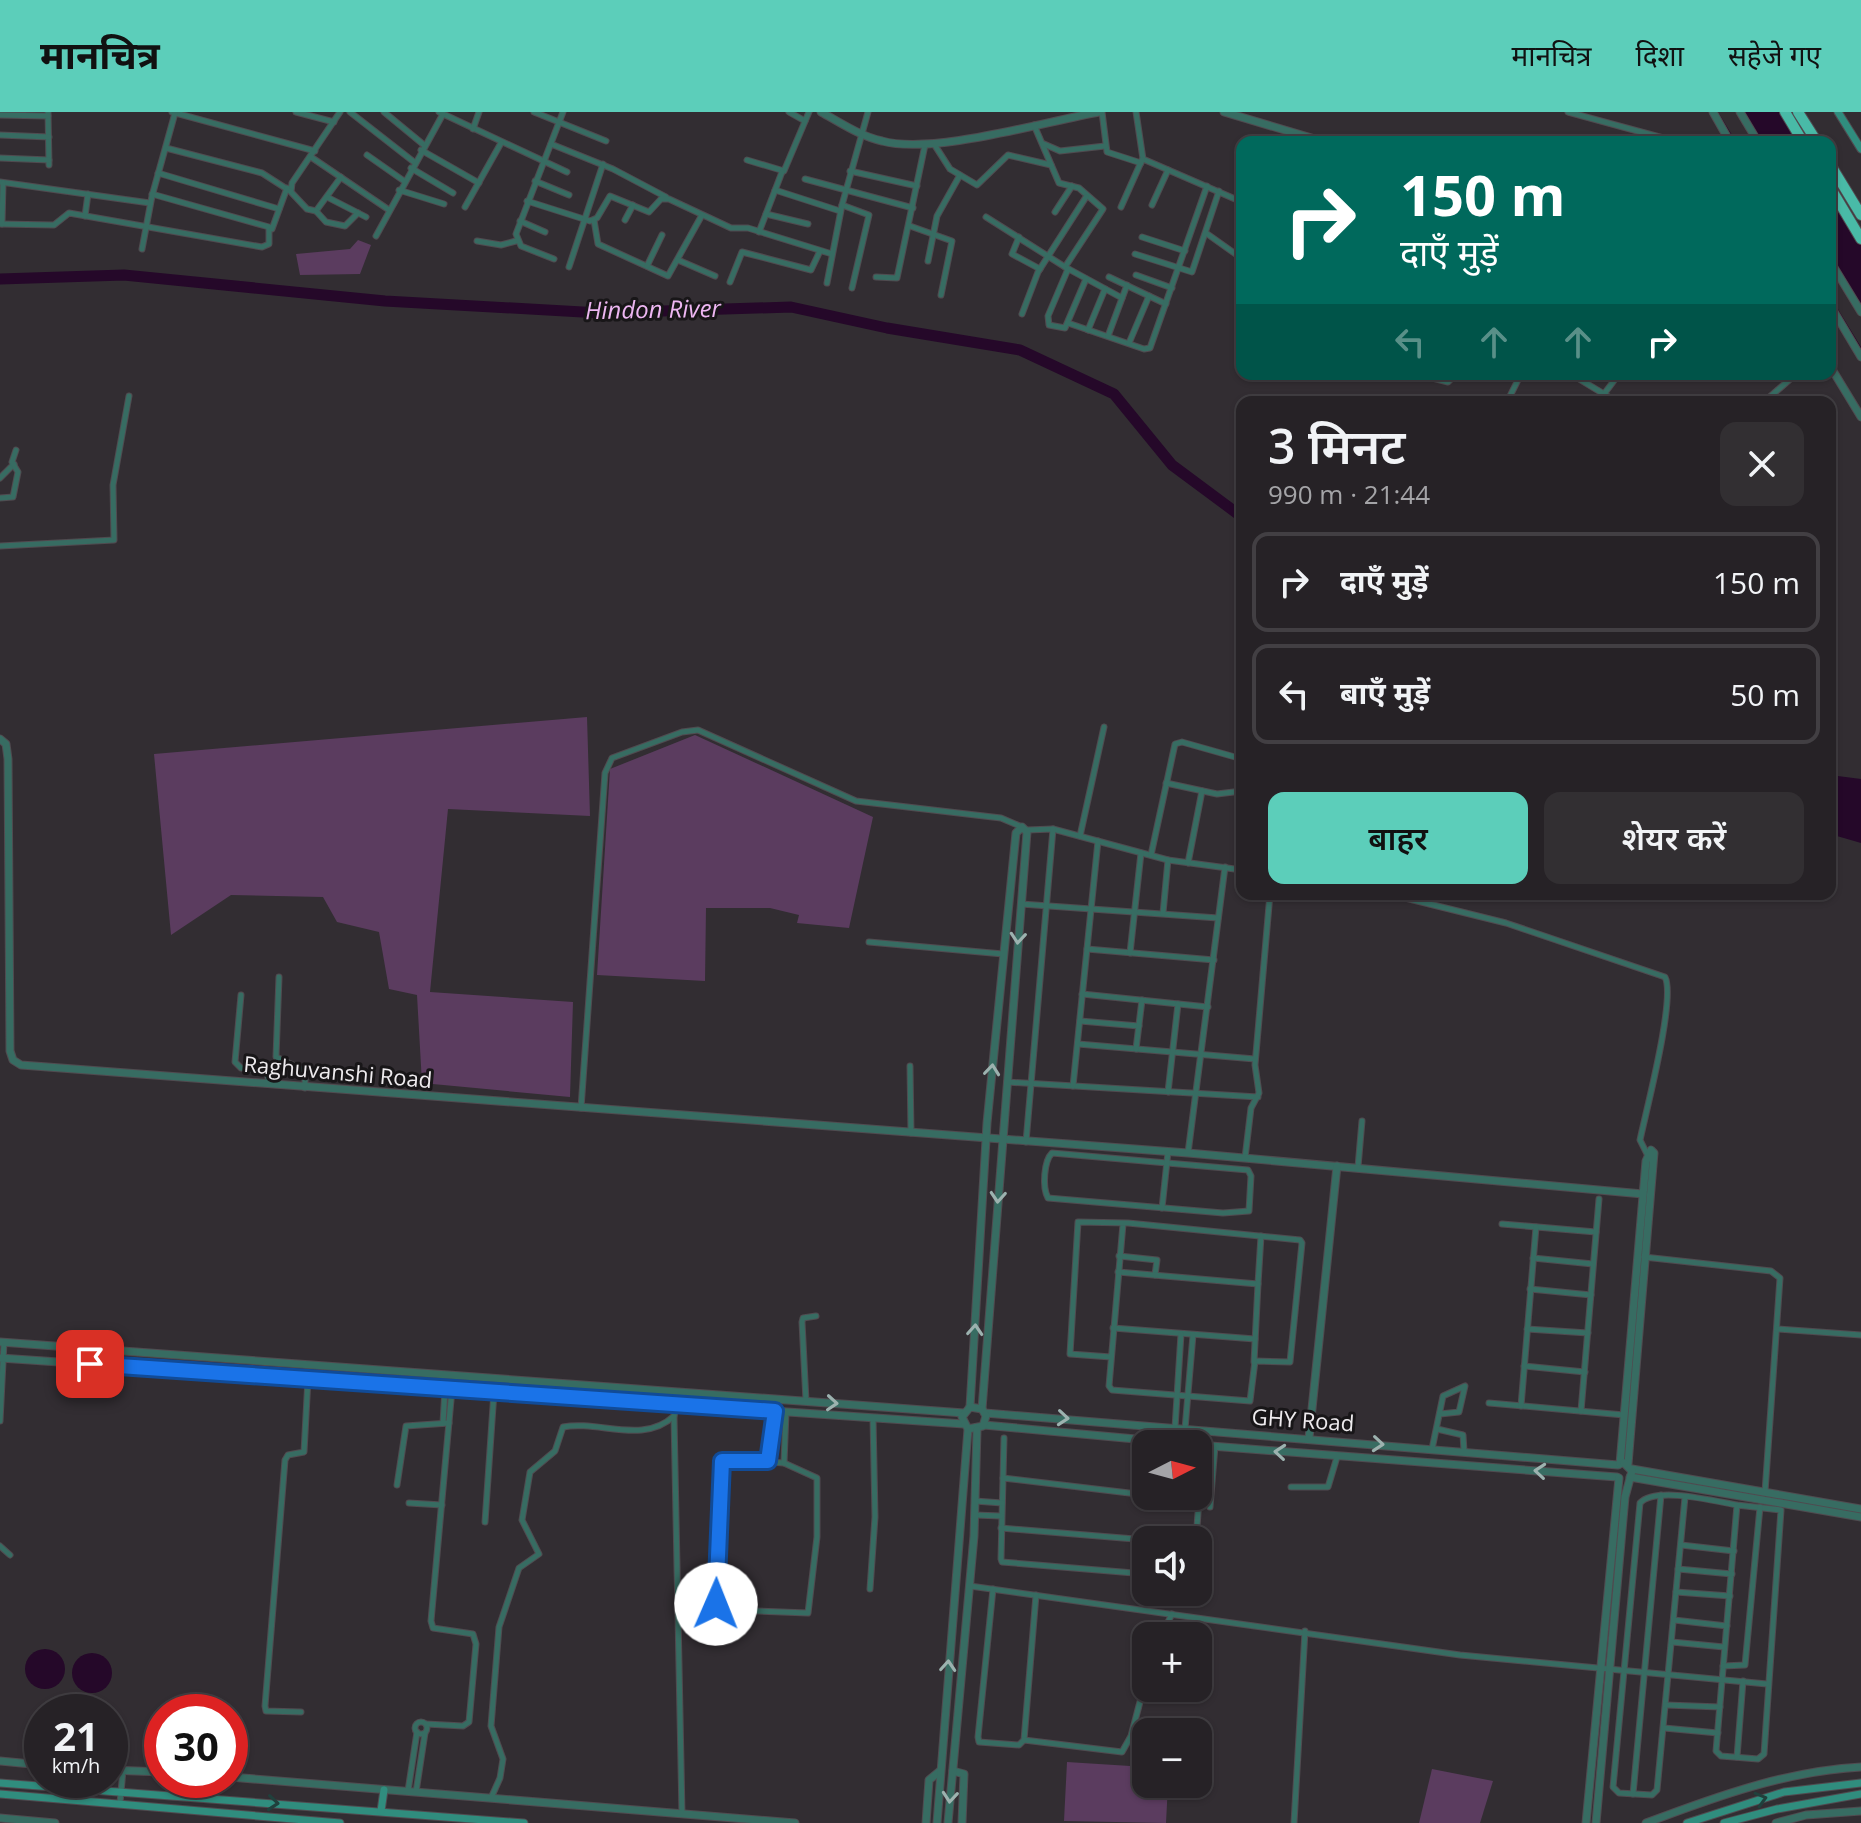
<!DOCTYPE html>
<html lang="hi">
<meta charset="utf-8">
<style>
:root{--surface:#262226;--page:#322f32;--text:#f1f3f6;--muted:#a4a4a7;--line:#423f43;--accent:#5cceba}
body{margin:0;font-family:"Open Sans","Noto Sans Devanagari",sans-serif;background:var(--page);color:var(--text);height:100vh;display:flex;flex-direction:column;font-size:30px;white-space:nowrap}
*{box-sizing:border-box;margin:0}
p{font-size:26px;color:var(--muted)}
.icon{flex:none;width:44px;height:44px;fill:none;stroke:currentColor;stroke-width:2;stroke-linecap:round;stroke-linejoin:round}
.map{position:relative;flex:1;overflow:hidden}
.panel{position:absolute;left:1236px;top:284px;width:600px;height:504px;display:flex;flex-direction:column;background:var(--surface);border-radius:16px;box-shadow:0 2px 6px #0004,0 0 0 2px var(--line)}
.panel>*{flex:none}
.guide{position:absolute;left:1236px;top:24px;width:600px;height:244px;border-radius:16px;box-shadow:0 2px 6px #0004,0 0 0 2px var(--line);background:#00695c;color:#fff;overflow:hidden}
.needle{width:52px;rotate:84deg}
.buttons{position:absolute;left:1132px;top:1318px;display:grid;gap:16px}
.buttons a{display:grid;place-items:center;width:80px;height:80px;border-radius:16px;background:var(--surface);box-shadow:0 2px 6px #0004,0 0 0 2px var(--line);font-size:40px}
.speed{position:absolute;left:24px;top:1582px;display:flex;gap:16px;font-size:40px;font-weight:700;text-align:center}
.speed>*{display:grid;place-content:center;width:104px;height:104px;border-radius:50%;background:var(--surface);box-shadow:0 2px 6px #0004,0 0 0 2px var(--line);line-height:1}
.speed small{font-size:20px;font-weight:400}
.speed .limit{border:12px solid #d22;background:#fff;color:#111}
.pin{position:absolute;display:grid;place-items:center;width:68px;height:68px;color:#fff;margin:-34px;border-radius:16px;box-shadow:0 4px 12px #0006}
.me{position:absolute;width:88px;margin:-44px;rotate:1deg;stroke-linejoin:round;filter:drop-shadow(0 0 6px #0008)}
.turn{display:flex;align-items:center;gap:28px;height:168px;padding:0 32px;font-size:36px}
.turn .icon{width:104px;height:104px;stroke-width:2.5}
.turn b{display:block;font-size:56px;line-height:68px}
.lanes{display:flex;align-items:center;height:76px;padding:0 32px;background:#0003;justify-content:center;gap:40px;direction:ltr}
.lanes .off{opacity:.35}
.round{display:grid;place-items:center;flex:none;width:84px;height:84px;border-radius:16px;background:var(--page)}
.headline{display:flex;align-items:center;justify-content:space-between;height:136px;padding:0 32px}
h1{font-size:48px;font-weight:600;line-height:60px}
.primary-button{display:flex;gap:16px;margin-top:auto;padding:16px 32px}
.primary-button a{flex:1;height:92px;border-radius:16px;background:var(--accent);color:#111;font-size:32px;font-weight:600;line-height:92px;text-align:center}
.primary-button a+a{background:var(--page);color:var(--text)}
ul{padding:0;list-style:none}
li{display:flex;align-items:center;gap:24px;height:100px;margin:0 16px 12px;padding:0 16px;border:4px solid var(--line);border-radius:16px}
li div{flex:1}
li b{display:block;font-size:30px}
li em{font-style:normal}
header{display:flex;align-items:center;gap:48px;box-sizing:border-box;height:112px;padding:0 40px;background:var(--accent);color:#111}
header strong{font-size:38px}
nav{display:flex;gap:44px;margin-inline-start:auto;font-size:28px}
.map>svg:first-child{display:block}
.green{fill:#5b3c5f}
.water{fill:#250829}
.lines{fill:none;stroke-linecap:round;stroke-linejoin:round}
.stream{stroke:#250829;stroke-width:2}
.river{stroke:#250829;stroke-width:11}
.minor-casing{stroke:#504b50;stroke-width:7}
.tertiary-casing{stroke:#504b50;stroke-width:9}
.secondary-casing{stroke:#504b50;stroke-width:9}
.motorway-casing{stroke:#504b50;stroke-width:12}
.minor{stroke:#376c62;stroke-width:5}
.tertiary{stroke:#376c62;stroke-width:7}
.secondary{stroke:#308d7e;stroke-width:7}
.motorway{stroke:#49baa7;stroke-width:10}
.oneway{stroke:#9cb2af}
.oneway2{stroke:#20403c}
.route-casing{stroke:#114b97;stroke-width:20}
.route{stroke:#1a73e8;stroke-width:14}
.labels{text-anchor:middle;stroke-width:6;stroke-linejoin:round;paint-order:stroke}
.street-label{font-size:22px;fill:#eeebee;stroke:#181618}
.water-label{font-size:24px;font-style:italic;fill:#edb6f2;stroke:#181618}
</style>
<header>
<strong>मानचित्र</strong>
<nav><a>मानचित्र</a><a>दिशा</a><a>सहेजे गए</a></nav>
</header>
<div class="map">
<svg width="1861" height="1711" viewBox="0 0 1861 1711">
<rect width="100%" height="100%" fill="#322d32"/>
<g class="green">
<polygon points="358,128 371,133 360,162 300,163 296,142 350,137"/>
<polygon points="587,605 590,704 448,697 430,880 573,890 570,985 422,971 417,883 389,877 379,820 337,810 323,785 231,783 171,823 154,642"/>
<polygon points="695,623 873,705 849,816 797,811 799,803 770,796 706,796 705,869 597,863 610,657"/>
<polygon points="1067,1650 1146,1655 1146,1672 1168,1672 1166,1711 1064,1709"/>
<polygon points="1432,1657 1493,1669 1480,1711 1419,1711"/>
</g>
<g class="water">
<polygon points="1743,0 1789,0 1807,30 1761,30"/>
<polygon points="1830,69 1861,122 1861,195 1830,144"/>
<polygon points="1830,663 1861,667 1861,731 1830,722"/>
<circle cx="45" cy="1557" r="20"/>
<circle cx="92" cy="1561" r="20"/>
</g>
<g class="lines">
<g class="stream">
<polyline points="1717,0 1735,30"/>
<polyline points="1830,186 1861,237"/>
</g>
<polyline class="river" points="0,167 124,163 385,189 600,201 791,195 887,216 1020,238 1114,282 1172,353 1242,405"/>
<defs>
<g id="minor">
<polyline points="48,0 49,53"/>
<polyline points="172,0 315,39"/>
<polyline points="296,0 334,10"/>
<polyline points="340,0 292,71 291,80 307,97 316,99 341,65"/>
<polyline points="350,0 414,50"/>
<polyline points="384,0 424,33"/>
<polyline points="439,0 567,60"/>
<polyline points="534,0 606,29"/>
<polyline points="789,0 805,9"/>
<polyline points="1102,0 1107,40 1141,51"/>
<polyline points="1136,0 1143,47 1242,90"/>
<polyline points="1568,0 1678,30"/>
<polyline points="0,3 48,4"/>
<polyline points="1034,13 1059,71 1079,76 1103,97 1065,155"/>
<polyline points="473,17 479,0"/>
<polyline points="0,23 49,25"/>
<polyline points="551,32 613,57 666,85"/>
<polyline points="934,32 950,57 977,73 1008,43 1051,53"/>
<polyline points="1044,32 1060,39 1105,34"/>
<polyline points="166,36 262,61 290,79"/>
<polyline points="421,38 479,71"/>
<polyline points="367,43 404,69"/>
<polyline points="311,45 389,98"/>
<polyline points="0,46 49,48"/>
<polyline points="747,48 784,59 809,0"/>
<polyline points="411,56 453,81"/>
<polyline points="850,59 917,74"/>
<polyline points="158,61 279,97"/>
<polyline points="805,67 913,96"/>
<polyline points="535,69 569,83"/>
<polyline points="0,70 150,91"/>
<polyline points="399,78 444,92"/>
<polyline points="775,78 840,99"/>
<polyline points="327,85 366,105"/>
<polyline points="527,89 590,109 597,106 610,84 649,100 661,87 669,87 731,116 748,116 832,142"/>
<polyline points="842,93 869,103 852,176"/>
<polyline points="1152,93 1168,58"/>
<polyline points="465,95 501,31"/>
<polyline points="1121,95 1142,48"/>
<polyline points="316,99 326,110 345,114 358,101"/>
<polyline points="1055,100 1072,74"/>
<polyline points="766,102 808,112"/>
<polyline points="85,104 88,82"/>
<polyline points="986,105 1065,155 1122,186"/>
<polyline points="594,108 598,132 668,164 702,103"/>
<polyline points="625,108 633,93"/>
<polyline points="520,109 545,120"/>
<polyline points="0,112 54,113 69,101 262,135 269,132 269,115 152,82"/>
<polyline points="2,112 3,71"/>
<polyline points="910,114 952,129 941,183"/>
<polyline points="272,117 287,76"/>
<polyline points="759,120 782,60"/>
<polyline points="1206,121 1237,143"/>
<polyline points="376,124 443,2"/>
<polyline points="1019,125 1012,142 1040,157"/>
<polyline points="1142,125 1185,139"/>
<polyline points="477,129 501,133 516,129"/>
<polyline points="142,137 152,84 175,1"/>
<polyline points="1135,142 1192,160 1219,79"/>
<polyline points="554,147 521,134 516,122 563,0"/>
<polyline points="678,148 715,164"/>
<polyline points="928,149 937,104 960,63"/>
<polyline points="647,154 662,123"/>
<polyline points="569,155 603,52"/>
<polyline points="1068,157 1048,204 1049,213 1065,216 1086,167"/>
<polyline points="1136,163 1172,176"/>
<polyline points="876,165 897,166 925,33"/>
<polyline points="1109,165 1166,192"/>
<polyline points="730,170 742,140 811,158 820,139"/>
<polyline points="827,171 842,93 868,0"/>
<polyline points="1022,202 1038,160 1086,85"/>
<polyline points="1068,211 1144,237 1150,236 1207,74"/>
<polyline points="1088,218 1105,177"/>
<polyline points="1108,224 1127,173"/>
<polyline points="1129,231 1149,184"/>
<polyline points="1417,262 1448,270 1456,262"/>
<polyline points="1571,262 1617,290"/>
<polyline points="1604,282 1619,262"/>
<polyline points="1507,290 1521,262"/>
<polyline points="1764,290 1796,262"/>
<polyline points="0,366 14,352"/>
<polyline points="0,386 13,385 18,360 12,350 16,338"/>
<polyline points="0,434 114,428 113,373 129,284"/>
<polyline points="1166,671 1217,682 1242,679"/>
<polyline points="1027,718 1053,717 1168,748 1242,758"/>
<polyline points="1080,724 1104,615"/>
<polyline points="1151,743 1175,632 1182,630 1242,647"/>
<polyline points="1188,751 1202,679"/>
<path d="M 1389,782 L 1506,811 L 1665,865 C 1676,886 1646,999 1640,1028 L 1647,1042"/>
<polyline points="1021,792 1218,806"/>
<polyline points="1163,801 1168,748"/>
<polyline points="869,830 1003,842"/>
<polyline points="1087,837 1214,848"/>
<polyline points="1130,841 1141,741"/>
<polyline points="279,865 276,945 305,959 305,976"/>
<polyline points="1082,882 1208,895"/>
<polyline points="241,883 235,950 241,956 267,960 269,971"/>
<polyline points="1080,909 1139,914"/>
<polyline points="1078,932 1255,947"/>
<polyline points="1136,937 1142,888"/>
<polyline points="910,954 911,1021"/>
<polyline points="1007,970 1258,985"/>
<polyline points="1073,974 1098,729"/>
<polyline points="1168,980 1178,892"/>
<polyline points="581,996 605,661 612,646 682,620 698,618 856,689 1001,706 1022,715"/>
<polyline points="1026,1030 1053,717"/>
<path d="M 1052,1041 L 1248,1058 L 1251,1064 L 1249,1099 L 1223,1101 L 1048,1086 C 1042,1075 1044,1049 1052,1041 Z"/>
<polyline points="1188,1041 1225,755"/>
<polyline points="1245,1046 1251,996 1259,981 1255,953 1270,782"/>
<polyline points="1358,1055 1362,1009"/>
<polyline points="1162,1096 1168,1040"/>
<polyline points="1502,1112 1596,1120"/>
<polyline points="1119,1144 1157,1148 1155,1163"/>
<polyline points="1644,1145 1771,1159 1780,1166 1765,1380"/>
<polyline points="1533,1146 1593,1152"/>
<polyline points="1118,1160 1258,1172 1261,1124"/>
<polyline points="1530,1177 1591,1183"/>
<polyline points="1113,1216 1255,1227"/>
<polyline points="1527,1217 1588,1221"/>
<polyline points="1777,1217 1861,1223"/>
<polyline points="1111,1245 1070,1242 1078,1110 1128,1111 1300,1128 1302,1131 1290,1250 1255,1249 1250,1289 1112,1278 1109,1274 1123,1112"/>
<polyline points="1254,1250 1258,1172"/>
<polyline points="1524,1254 1585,1260"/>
<polyline points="806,1289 802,1210 803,1206 816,1204"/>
<polyline points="1489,1291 1624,1303"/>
<polyline points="1521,1294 1536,1115"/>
<polyline points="1581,1299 1599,1087"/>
<polyline points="674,1305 682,1702"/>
<polyline points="0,1309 4,1230"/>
<polyline points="443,1311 445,1277"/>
<polyline points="1175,1316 1181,1222"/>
<polyline points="1185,1317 1193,1223"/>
<polyline points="1437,1317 1463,1323 1464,1339"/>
<polyline points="1432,1337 1443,1284 1465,1274 1459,1300 1440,1302"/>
<polygon points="726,1347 784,1351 817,1366 817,1425 808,1501 729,1498 716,1492 722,1349"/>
<polyline points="768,1349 775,1299"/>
<polyline points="784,1351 786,1300"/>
<polyline points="1003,1366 1004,1326"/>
<polyline points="397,1373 406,1314 449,1311"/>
<polyline points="1291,1375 1328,1375 1337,1345"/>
<polyline points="1146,1383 1003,1366 1001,1447 1002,1450 1146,1462"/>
<polyline points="1155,1384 1198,1389"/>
<path d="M 1685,1385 L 1657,1678 L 1652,1683 L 1619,1681 L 1613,1675 L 1640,1391 C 1656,1374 1714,1389 1737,1393 L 1716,1639 L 1721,1644 L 1758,1647 L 1764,1642 L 1781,1398 L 1737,1393"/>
<polyline points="975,1389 1002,1391"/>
<polyline points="409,1391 442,1393"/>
<polyline points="1210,1395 1215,1334"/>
<polyline points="975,1403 1001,1404"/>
<polyline points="485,1410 494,1280"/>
<polyline points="1001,1416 1147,1428"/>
<polyline points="1196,1428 1201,1361 1212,1360"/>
<polyline points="1681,1433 1734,1439"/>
<polyline points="0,1434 10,1443"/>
<polyline points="1678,1457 1732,1462"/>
<polyline points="970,1474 1460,1543 1767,1572"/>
<polyline points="870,1477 875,1405 873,1306"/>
<polyline points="993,1477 978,1625 979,1630 1019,1633 1024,1628 1036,1483"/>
<polyline points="1676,1480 1730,1484"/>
<polyline points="1674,1508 1727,1514"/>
<polyline points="1161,1524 1172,1502"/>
<polyline points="1672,1530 1724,1535"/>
<polyline points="1723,1554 1745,1553 1760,1395"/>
<polyline points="1666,1593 1720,1595"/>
<polyline points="301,1600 266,1599 265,1594 285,1348 288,1343 304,1340 308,1267"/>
<circle cx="421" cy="1616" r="6"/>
<polyline points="426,1612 463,1614 469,1610 476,1532 473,1522 433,1516 431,1509 452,1277"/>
<polyline points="1664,1616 1718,1621"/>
<polyline points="1024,1628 1122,1640 1131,1624 1146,1567"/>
<polyline points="1737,1645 1743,1569"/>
<polyline points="408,1679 417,1620"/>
<polyline points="416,1680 425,1621"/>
<polyline points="1633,1682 1661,1383"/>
<path d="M 491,1686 L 500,1666 L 503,1647 L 491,1614 L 499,1515 L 519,1456 L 539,1442 L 522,1408 L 530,1360 L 555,1339 L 563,1315 C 599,1308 643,1333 674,1304 L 680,1281"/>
<polyline points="120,1691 123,1658"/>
<polyline points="1294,1711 1305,1519"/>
</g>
<g id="tertiary">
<path d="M 821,0 C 841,11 860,24 882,29 C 933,43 1043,10 1099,0"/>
<polyline points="1224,0 1325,30"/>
<polyline points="1713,0 1730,30"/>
<polyline points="1740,0 1758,30"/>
<polyline points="1830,149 1861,200"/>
<polyline points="1830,193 1861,245"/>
<polyline points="1830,254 1861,305"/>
<polyline points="0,627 6,632 8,647 10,939 13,948 21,953 1188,1041 1643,1082"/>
<polyline points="0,1230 964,1301"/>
<polyline points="0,1246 964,1312"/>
<polyline points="970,1295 987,1011 1016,721 1022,715 1027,720 982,1297"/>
<polyline points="985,1301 1618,1353"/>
<polyline points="984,1313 1190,1332"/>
<polyline points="1309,1326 1337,1054"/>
<polyline points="1198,1333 1617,1365"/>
<polyline points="1620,1352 1646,1049 1651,1038 1654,1041 1628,1352"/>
<polyline points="1632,1357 1861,1397"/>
<polyline points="1630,1365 1861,1405"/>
<polyline points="0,1649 42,1653"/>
<polyline points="110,1658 162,1660"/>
<polyline points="953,1659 964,1662 962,1711"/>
<polyline points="230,1665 795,1711"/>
<polyline points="0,1706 55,1711"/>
<polyline points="926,1711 929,1668 940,1659"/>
<polyline points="937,1711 968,1317 962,1305 970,1295 982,1297 986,1304 983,1314 968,1317"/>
<polyline points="948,1711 974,1424 977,1318"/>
<polyline points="1586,1711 1619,1366"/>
<polyline points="1596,1711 1625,1385 1632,1359 1624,1351"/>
<path d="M 1646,1711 C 1715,1685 1786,1659 1861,1655"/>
<polyline points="1776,1711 1806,1703 1861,1699"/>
</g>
<g id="secondary">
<polyline points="1838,0 1861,37"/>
<polyline points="0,1671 524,1711"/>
<polyline points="0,1682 340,1711"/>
<polyline points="381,1699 384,1678"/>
<polyline points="1687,1711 1784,1680 1861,1671"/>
<polyline points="1724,1711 1777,1697 1861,1682"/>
</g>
<g id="motorway">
<polyline points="1785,0 1803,30"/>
<polyline points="1798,0 1817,30"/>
<polyline points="1830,52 1861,103"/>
<polyline points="1830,75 1861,127"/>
</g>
</defs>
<use href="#minor" class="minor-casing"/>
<use href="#tertiary" class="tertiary-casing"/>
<use href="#secondary" class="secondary-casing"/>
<use href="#motorway" class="motorway-casing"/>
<use href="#minor" class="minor"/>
<use href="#tertiary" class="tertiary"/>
<use href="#secondary" class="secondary"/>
<use href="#motorway" class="motorway"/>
</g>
<defs><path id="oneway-chevron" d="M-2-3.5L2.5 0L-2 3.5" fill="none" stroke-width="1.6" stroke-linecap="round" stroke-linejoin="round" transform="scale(2)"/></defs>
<g class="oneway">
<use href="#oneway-chevron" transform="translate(1018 826) rotate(95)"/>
<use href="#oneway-chevron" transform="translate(992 958) rotate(-84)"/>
<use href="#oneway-chevron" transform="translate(998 1085) rotate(94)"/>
<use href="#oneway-chevron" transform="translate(975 1218) rotate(-86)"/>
<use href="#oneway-chevron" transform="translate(832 1291) rotate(4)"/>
<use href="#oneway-chevron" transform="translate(1063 1306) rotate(5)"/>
<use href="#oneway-chevron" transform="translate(1378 1332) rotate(5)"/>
<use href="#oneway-chevron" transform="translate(1280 1340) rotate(-175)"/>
<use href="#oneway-chevron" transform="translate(1540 1359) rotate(-175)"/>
<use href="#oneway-chevron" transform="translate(948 1554) rotate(-86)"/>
<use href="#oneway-chevron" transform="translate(950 1685) rotate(95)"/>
</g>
<g class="oneway2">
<use href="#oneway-chevron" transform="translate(1761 1687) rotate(-16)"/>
<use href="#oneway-chevron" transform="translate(273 1691) rotate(5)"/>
</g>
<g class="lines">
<defs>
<polyline id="route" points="90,1252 775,1299 768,1349 722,1349 716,1492"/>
</defs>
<use href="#route" class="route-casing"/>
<use href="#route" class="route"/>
</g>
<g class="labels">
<g class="street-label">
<text transform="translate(338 960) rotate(5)" y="8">Raghuvanshi Road</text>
<text transform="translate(1303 1308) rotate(4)" y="8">GHY Road</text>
</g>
<g class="water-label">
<text transform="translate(653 198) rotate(-1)" y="8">Hindon River</text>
</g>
</g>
</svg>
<div class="buttons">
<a><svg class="needle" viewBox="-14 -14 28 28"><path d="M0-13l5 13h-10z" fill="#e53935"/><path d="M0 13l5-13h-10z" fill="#a4a4a7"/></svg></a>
<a><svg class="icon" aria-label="sound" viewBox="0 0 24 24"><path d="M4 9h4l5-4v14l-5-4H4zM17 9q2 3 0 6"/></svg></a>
<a>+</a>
<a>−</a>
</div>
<div class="speed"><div>21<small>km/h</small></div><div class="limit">30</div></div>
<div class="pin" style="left:90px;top:1252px;background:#d93025"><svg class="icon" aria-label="arrive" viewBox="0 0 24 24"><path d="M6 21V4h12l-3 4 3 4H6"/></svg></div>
<svg class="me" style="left:716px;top:1492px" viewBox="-20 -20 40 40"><circle r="19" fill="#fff"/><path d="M0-13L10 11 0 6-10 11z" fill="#1a73e8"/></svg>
<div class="guide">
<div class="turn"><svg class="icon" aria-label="right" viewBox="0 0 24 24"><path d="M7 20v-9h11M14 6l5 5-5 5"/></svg><div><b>150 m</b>दाएँ मुड़ें</div></div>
<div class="lanes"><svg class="icon off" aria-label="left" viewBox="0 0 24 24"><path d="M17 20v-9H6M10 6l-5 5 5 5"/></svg><svg class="icon off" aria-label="ahead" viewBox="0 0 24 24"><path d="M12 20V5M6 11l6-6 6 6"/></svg><svg class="icon off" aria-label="ahead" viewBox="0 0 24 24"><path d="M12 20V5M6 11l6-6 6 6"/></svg><svg class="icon" aria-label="right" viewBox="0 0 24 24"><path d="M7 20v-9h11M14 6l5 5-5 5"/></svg></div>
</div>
<section class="panel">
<div class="headline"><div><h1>3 मिनट</h1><p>990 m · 21:44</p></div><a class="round"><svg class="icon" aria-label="close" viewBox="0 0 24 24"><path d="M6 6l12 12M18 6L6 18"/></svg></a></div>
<ul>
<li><svg class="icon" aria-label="right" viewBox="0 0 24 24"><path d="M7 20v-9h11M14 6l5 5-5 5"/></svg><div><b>दाएँ मुड़ें</b></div><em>150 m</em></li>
<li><svg class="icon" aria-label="left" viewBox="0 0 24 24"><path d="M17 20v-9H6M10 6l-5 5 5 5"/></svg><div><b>बाएँ मुड़ें</b></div><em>50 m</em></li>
</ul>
<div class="primary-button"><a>बाहर</a><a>शेयर करें</a></div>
</section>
</div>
